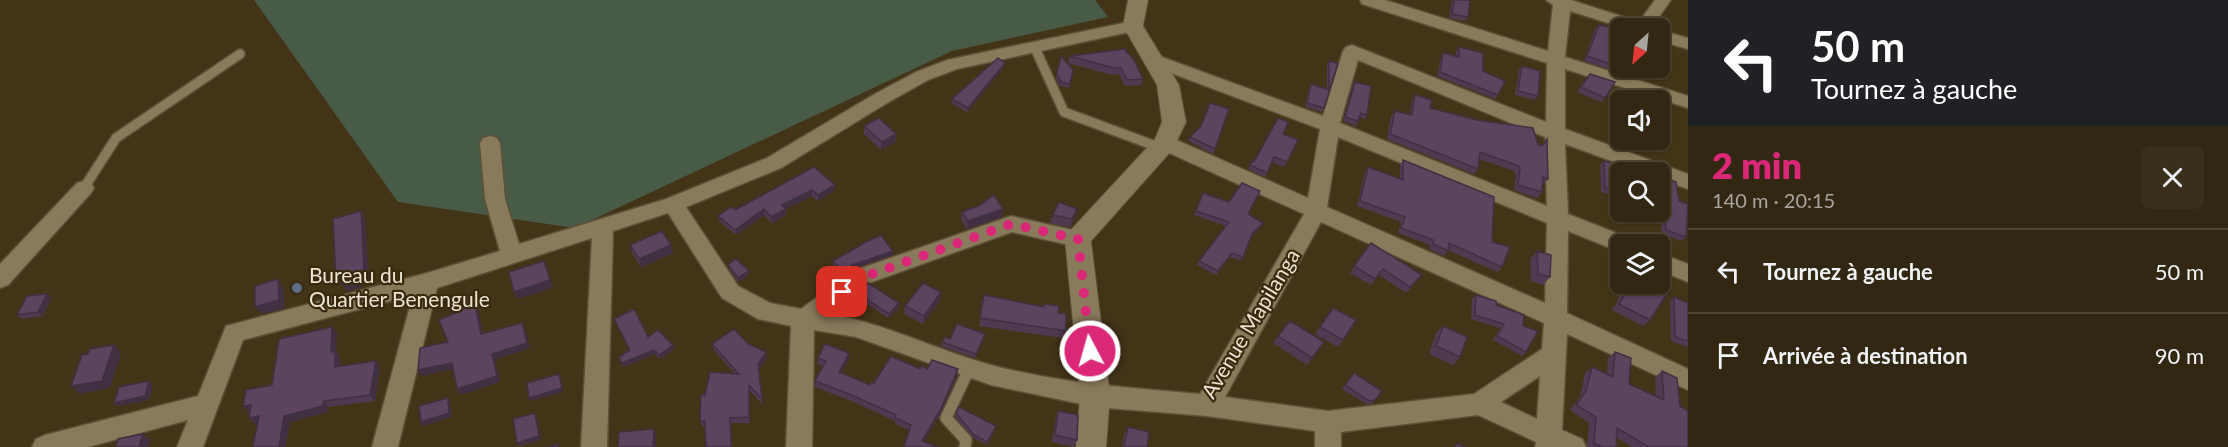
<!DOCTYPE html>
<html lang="fr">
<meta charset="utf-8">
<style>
:root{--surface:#322712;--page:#3a2f1b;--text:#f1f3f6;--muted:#a8a59f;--line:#4d4432;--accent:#db2777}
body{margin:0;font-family:Lato,sans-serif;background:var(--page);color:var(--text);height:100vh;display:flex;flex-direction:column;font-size:22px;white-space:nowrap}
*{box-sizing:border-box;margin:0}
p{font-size:20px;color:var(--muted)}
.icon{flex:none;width:33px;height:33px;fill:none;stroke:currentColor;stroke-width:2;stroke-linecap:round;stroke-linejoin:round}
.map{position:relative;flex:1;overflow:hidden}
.sheet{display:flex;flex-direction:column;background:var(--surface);width:540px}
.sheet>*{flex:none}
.top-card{background:#202124;color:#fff;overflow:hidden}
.needle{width:39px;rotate:207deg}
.fabs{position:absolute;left:1610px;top:18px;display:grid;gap:12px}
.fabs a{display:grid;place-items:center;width:60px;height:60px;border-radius:9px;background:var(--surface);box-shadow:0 2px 4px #0004,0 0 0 2px var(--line);font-size:30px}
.pin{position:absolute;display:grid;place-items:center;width:51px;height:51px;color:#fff;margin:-26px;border-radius:12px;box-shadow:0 3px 9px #0006}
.me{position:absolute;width:66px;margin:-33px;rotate:354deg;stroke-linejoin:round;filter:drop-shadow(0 0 4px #0008)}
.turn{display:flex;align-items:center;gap:21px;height:126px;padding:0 24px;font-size:27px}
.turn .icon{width:78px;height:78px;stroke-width:2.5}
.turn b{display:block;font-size:42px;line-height:51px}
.round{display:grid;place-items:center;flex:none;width:63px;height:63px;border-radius:9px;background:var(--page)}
.overview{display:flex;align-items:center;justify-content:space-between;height:102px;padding:0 24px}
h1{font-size:36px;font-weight:800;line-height:45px;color:var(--accent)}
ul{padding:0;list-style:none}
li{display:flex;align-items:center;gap:18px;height:84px;padding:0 24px;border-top:2px solid var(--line)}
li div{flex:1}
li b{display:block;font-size:22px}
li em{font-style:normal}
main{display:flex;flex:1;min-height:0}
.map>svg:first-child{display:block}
.green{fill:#485b47}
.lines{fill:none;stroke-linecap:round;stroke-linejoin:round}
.service-far1-casing{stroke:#5c5037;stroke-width:12}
.service-casing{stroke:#5c5037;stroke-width:14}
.minor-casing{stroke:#5c5037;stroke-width:3}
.tertiary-casing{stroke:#5c5037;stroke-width:2}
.service-far1{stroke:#8a7a5c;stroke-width:9}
.service{stroke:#8a7a5c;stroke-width:11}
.minor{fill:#8a7a5c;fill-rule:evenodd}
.tertiary{fill:#8a7a5c;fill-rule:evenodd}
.wall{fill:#4f3a52}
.shaded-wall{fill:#403042}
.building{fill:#5c445f;stroke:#403042;stroke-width:1.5}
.route{stroke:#db2777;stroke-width:10;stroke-dasharray:0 18}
.service-dot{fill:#5c6f8a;stroke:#382a0d;stroke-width:2}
.labels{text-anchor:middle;stroke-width:4.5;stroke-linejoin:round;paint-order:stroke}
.poi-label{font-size:21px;fill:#ece3d3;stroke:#382a0d;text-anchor:start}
.street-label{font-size:21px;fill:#ece3d3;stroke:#382a0d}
</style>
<main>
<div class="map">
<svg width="1688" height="447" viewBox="0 0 1688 447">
<rect width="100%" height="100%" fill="#433418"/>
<polygon class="green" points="254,0 1095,0 1108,17 952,51 575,228 398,202"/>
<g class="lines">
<defs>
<g id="service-far1">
<polyline points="1035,48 1064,112 1161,148"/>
<polyline points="84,188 116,138 240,54"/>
</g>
<polyline id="service" points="965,447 966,440 946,418 970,367"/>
<g id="minor">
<path d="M 1360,0 L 1385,0 L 1548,51 L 1553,5 L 1546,0 L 1571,0 L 1639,22 L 1655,0 L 1671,0 L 1651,28 L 1624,28 L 1570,11 L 1565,57 L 1688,96 L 1688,108 L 1565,69 L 1565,129 L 1688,174 L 1688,189 L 1659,179 L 1659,172 L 1642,172 L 1565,144 L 1568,214 L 1629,238 L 1632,244 L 1620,244 L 1620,252 L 1568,231 L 1567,313 L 1688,369 L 1688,390 L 1567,334 L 1562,430 L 1582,439 L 1586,447 L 1535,447 L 1536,442 L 1478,415 L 1341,432 L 1341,447 L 1315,447 L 1315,431 L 1207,416 L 1095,407 L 991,385 L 856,337 L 814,330 L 812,447 L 786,447 L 791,326 L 758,319 L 722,298 L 668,213 L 613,231 L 607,447 L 581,447 L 592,238 L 437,288 L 398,447 L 372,447 L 413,295 L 243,340 L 203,447 L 177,447 L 188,420 L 88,447 L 32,447 L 36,439 L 45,435 L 198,396 L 226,326 L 427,273 L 500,251 L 485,199 L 480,143 L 483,138 L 490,136 L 497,138 L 500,143 L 505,199 L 519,244 L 666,199 L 767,158 L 873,95 L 916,72 L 947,60 L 1133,21 L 1139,22 L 1142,26 L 1139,30 L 957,69 L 928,80 L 887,103 L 781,168 L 686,207 L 738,286 L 770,303 L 801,309 L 853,271 L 1011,216 L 1086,233 L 1089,239 L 1086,245 L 1078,247 L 1012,232 L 869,283 L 829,314 C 885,323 936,350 991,365 C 1059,383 1130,388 1200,394 L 1304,214 L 1158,148 L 1155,143 L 1158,138 L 1165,136 L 1172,138 L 1308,198 L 1320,129 L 1147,64 L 1144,60 L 1147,56 L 1159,56 L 1323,116 L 1343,51 L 1346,47 L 1352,45 L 1546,122 L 1547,63 L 1362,4 ZM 1358,60 L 1545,137 L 1547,206 L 1340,123 ZM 1338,137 L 1547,223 L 1545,303 L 1327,207 ZM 1321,222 L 1544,323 L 1542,349 L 1474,394 L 1328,411 L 1225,397 ZM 1540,376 L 1537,419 L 1501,402 Z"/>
<polygon points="1659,30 1688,38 1688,49 1659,41"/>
<polygon points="84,181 91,183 94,188 91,193 8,285 0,288 0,264 77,183"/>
<polygon points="1659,253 1688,264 1688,282 1659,270"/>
</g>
<polygon id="tertiary" points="1128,0 1148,0 1143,26 1179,85 1186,122 1173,149 1091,241 1110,396 1106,447 1076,447 1080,396 1065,239 1069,232 1155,139 1162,122 1157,85 1123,26"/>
</defs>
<use href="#service-far1" class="service-far1-casing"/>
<use href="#service" class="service-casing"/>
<use href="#minor" class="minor-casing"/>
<use href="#tertiary" class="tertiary-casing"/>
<use href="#service-far1" class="service-far1"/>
<use href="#service" class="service"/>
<use href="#minor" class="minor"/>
<use href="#tertiary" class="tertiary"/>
</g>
<g class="wall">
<polygon points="1452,0 1470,0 1468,17 1465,21 1449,18"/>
<polygon points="1599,25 1620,29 1620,68 1625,68 1621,73 1584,61 1595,29"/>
<polygon points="1459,47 1498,95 1495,99 1437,76 1441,57 1443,53 1456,56 1456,52"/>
<polygon points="1124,49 1143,79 1141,85 1125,86 1119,74 1112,75 1068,63 1070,56"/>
<polygon points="1061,56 1073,70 1069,88 1060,86 1056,78"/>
<polygon points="1329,61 1338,63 1324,108 1322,112 1305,107 1309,88 1311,84 1327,90 1327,65"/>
<polygon points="1522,66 1538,96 1535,100 1515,95 1519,70"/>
<polygon points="1004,67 967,112 951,103 952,99"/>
<polygon points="1586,78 1605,98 1601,102 1577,92"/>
<polygon points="1355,82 1367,115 1365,119 1359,117 1356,126 1343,121 1353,86"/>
<polygon points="1415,95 1430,108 1538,145 1543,145 1547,139 1548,179 1544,184 1542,183 1542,192 1537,198 1514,190 1516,175 1514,171 1479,159 1478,169 1474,174 1387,139 1391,116 1395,111 1410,114 1412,100"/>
<polygon points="1229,109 1213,154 1188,141 1190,137"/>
<polygon points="864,126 896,142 881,150 864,134"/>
<polygon points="1283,134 1298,140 1284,167 1272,162 1265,177 1248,169 1252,161 1254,162"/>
<polygon points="1403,160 1492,242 1502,267 1497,272 1448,250 1444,256 1429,249 1430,245 1398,233 1401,222 1357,206 1365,172 1368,167 1400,179 1400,165"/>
<polygon points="1604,161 1634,169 1637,167 1653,172 1620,172 1620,197 1601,192 1600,165"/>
<polygon points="1659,175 1679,201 1686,237 1682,241 1662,234 1660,211 1659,210"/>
<polygon points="835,185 835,190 818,201 812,196 786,209 786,215 772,223 764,215 736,235 719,221 718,216"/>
<polygon points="1203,193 1248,214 1263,223 1261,227 1251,237 1241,261 1230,257 1216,275 1197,265 1199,261 1226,226 1194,215"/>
<polygon points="1003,209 1002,217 967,229 961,220 962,212"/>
<polygon points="1077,209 1075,217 1070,227 1050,223 1053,215"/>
<polygon points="1371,243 1417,281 1406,293 1379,275 1371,285 1350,273"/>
<polygon points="630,245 671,245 673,253 641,267 632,253"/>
<polygon points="893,251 893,255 852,269 843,276 833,265 833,261"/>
<polygon points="1537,251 1550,277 1543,285 1531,281 1530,259"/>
<polygon points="728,264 749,275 738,282 729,268"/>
<polygon points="1622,284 1649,284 1650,320 1643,326 1612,310 1617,303"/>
<polygon points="859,290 899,307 888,318 869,305 859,294"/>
<polygon points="941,292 940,300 923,324 904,314 905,306"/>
<polygon points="984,295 1058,313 1066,331 1063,338 979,326"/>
<polygon points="1476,295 1523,326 1526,352 1522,356 1493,340 1500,328 1471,319 1472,299"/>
<polygon points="1674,297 1688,303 1688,347 1671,341 1670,301"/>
<polygon points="51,298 43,316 22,319 17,315"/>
<polygon points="1333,308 1343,340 1338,347 1315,334"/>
<polygon points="614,319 648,337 673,345 674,349 660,359 655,354 623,367 619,357 629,350"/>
<polygon points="1443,326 1460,357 1453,365 1429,354 1436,333"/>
<polygon points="337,333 336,352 340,357 340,366 380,367 375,401 328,407 328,412 290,422 285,447 253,447 258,424 255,424 249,418 250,412 249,413 243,406 272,385"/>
<polygon points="985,334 984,338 975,358 941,346 942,342 950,339"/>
<polygon points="1278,336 1319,350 1307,365 1273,343"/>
<polygon points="712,344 748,344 767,358 759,369 763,405 750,391 750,423 731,423 732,447 706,447 705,427 702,427 700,421 705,395 734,373 713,349"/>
<polygon points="1615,352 1629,384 1656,397 1655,377 1662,371 1680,406 1688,447 1632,447 1616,437 1616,447 1587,447 1589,423 1570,410 1580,397 1585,373 1592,367 1607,374 1608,358"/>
<polygon points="818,358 849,359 841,373 870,385 920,369 958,369 957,375 938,419 937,419 924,442 904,447 909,430 895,424 895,421 849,400 815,387 815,381 823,366 818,364"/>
<polygon points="1354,373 1382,391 1372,404 1366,404 1342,389"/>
<polygon points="1058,411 1077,440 1074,447 1052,442 1056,418"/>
<polygon points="956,413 995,430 987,445 974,438 955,417"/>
<polygon points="1128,427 1147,447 1122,447 1124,434"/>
</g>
<g class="shaded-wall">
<polygon points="1005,63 1004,67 967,112 968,108"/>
<polygon points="896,134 896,142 881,150 882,142"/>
<polygon points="835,185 835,190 818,201 818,195"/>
<polygon points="812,190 812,196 786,209 786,215 772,223 771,217 782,205"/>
<polygon points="764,209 764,215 736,235 735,230"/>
<polygon points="1003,209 1002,217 967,229 968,221"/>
<polygon points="1077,209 1075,217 1070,227 1072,219"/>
<polygon points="361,211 365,219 369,277 363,279 364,286 347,291 343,285 341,285 336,278 359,271"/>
<polygon points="1263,223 1261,227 1250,238 1252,234"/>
<polygon points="671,245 673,253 641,267 639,259"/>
<polygon points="893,251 893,255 852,269 843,276 843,272 852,265"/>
<polygon points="544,261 553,288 517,299 514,292"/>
<polygon points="749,271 749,275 738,282 738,278"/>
<polygon points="278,279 283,287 285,308 262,314 255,307"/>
<polygon points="941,292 940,300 923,324 924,316"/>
<polygon points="47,294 51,298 43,316 38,312"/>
<polygon points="473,294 476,300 484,339 481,334"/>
<polygon points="899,303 899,307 888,318 889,314"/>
<polygon points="522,323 525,328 530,348 495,360 500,382 460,395 457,389"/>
<polygon points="332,327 337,333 336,352 340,357 339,373 335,367 331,352"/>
<polygon points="114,345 121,353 110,388 80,394 71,386"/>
<polygon points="673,345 674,349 660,359 659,355"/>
<polygon points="654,350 655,354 623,367 622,363"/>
<polygon points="766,352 767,358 759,369 763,405 758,364"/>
<polygon points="849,353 849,359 839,378 839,372"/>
<polygon points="376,361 380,367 375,401 370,395"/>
<polygon points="452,363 456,368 422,376 418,370"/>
<polygon points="958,369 957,375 938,419 939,413"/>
<polygon points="559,374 561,377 563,392 531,401 529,398"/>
<polygon points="149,381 153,384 149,400 119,406 114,403"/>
<polygon points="749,385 750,391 750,423 749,417"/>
<polygon points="448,398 450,401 452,417 423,426 421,422"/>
<polygon points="324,401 328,407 328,412 290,422 285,447 279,447 284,416"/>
<polygon points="251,405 257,411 249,413 243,406"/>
<polygon points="535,413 537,417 541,440 519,446 517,443"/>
<polygon points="938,413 937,419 921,447 922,441"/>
<polygon points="259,416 265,422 255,424 249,418"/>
<polygon points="654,429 656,436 656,447 653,447"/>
<polygon points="143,434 150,440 148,447 139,447"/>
</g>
<g class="building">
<polygon points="1454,0 1470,0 1468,17 1452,14"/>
<polygon points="1599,25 1620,29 1620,67 1587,56"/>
<polygon points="1459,47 1483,53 1483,71 1505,81 1498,95 1440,72 1443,53 1459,57"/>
<polygon points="1124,49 1134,60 1143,79 1127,80 1121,68 1114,68 1070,56"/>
<polygon points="1061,56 1073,70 1070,84 1061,82 1057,73"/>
<polygon points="998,58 1005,63 968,108 952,99"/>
<polygon points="1329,61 1338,63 1324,108 1307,103 1311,84 1329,90"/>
<polygon points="1522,66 1540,71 1538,96 1518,91"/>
<polygon points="1590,74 1615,82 1605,98 1581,87"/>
<polygon points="1355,82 1371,86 1367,115 1361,113 1358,121 1345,117"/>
<polygon points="1415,95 1432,100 1430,108 1477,120 1533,128 1538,145 1543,145 1547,139 1548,179 1543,177 1542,192 1518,185 1520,169 1519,166 1480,152 1478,169 1390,134 1395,111 1412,115"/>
<polygon points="1210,103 1229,109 1215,149 1190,137 1201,126"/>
<polygon points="879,118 896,134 882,142 864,126"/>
<polygon points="1278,118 1288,122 1283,134 1298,140 1287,162 1274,157 1267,173 1250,165 1252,161 1254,162"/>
<polygon points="1403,160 1494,197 1492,242 1510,247 1502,267 1449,243 1448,251 1433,244 1433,240 1401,228 1405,217 1360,201 1368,167 1403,180"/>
<polygon points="1604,161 1637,170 1637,167 1652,170 1653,172 1620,172 1620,192 1605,188"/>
<polygon points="814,167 835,185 818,195 812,190 782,205 786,209 771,217 764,209 735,230 718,216 731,207 735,210"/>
<polygon points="1659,175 1676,182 1679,201 1688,204 1686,237 1666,230 1664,206 1659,203"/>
<polygon points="1242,183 1260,191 1248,214 1263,223 1252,234 1243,257 1232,253 1218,271 1199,261 1229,222 1196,211 1203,193 1229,202"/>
<polygon points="994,195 1003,209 968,221 962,212 980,205"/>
<polygon points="1059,202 1077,209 1072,219 1053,215"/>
<polygon points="361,211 364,270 359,271 359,278 342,283 341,276 336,278 333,219"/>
<polygon points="662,231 671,245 639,259 630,245"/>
<polygon points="881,235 893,251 852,265 843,272 833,261 866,242"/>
<polygon points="1371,243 1422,275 1410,287 1383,269 1375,279 1354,266"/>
<polygon points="1537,251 1551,255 1550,277 1538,274"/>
<polygon points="736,259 749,271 738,278 728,264"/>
<polygon points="544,261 550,280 514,292 509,272"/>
<polygon points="278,279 279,300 255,307 255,286"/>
<polygon points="868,283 899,303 889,314 869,301 859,290"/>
<polygon points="923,283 941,292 924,316 905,306"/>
<polygon points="1627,284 1649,284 1668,292 1650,320 1619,304 1624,296"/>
<polygon points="47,294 38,312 17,315 27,296"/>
<polygon points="473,294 481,334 522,323 527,343 492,354 497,376 457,389 452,363 418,370 420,348 448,342 439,320 460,311 458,299"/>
<polygon points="984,295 1044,307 1044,304 1059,306 1058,313 1066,314 1066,331 980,318"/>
<polygon points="1476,295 1496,301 1496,305 1524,315 1523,326 1538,331 1526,352 1497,336 1504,324 1475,315"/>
<polygon points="1674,297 1688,303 1688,341 1675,337"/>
<polygon points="1333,308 1356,320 1343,340 1320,327"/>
<polygon points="634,309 648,337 658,330 673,345 659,355 654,350 622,363 619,357 630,350 614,319"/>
<polygon points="1290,321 1324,342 1312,358 1278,336"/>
<polygon points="957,324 985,334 976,354 942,342 945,337 950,339"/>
<polygon points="1443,326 1467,337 1460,357 1436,346"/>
<polygon points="332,327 331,352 335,351 335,367 376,361 370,395 324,401 323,406 284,416 279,447 253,447 259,416 249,418 251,405 243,406 246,390 272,385 279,339"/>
<polygon points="734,329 748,344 766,352 758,364 762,399 749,385 749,417 730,418 731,447 706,447 705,421 700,421 701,395 705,395 710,372 739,374 712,344"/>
<polygon points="825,344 849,353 839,372 870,385 871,382 874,383 891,356 920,369 922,366 927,369 932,360 958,369 939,413 938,413 922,441 938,447 904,447 911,425 895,418 896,415 849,394 815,381 826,361 818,358"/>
<polygon points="114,345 102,381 71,386 82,355 88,354 90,349"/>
<polygon points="1615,352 1631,358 1629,384 1664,400 1662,371 1677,378 1680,406 1688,411 1688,447 1649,447 1617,428 1616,447 1603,447 1594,443 1596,417 1576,405 1586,391 1592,367 1613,377"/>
<polygon points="1354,373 1382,391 1375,400 1369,401 1345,385"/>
<polygon points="559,374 562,388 529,398 527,383"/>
<polygon points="149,381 145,396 114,403 119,387"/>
<polygon points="448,398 449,413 421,422 419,406"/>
<polygon points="959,407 996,426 987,442 974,435 956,413"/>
<polygon points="1058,411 1078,415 1077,440 1055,435"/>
<polygon points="535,413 539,436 517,443 513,419"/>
<polygon points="1128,427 1149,432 1147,447 1124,447"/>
<polygon points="654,429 653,447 618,447 619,432"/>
<polygon points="143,434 139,447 116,447 118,439"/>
<polygon points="1457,443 1465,447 1455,447"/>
<polygon points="558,444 558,447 548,447"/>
</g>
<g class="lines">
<polyline class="route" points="842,292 861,278 1011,224 1078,239 1090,351"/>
</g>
<circle class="service-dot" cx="297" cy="288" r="6"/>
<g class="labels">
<g class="poi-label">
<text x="309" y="283">Bureau du<tspan x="309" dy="24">Quartier Benengule</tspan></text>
</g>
<g class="street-label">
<text transform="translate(1251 324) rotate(-59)" y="7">Avenue Mapilanga</text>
</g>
</g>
</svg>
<div class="fabs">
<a><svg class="needle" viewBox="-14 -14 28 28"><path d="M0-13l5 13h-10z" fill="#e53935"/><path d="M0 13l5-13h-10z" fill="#a8a59f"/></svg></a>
<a><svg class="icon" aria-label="sound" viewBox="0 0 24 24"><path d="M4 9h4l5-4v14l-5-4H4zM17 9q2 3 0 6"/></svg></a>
<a><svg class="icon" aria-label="search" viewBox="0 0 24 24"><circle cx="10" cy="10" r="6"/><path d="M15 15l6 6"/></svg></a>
<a><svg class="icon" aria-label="layers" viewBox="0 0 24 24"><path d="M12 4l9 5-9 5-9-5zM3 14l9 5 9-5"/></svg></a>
</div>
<div class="pin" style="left:842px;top:292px;background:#d93025"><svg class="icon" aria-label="arrive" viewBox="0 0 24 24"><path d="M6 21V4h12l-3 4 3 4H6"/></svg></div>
<svg class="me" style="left:1090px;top:351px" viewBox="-20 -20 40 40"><circle r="17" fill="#db2777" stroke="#fff" stroke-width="3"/><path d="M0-11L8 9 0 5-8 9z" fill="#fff"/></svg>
</div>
<section class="sheet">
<div class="top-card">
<div class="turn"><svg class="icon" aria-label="left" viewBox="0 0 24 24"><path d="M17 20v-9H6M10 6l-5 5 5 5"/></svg><div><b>50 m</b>Tournez à gauche</div></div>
</div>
<div class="overview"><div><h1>2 min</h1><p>140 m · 20:15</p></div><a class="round"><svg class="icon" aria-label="close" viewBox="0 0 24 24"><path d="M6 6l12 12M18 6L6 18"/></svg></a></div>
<ul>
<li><svg class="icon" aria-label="left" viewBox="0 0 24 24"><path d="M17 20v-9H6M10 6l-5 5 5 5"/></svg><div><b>Tournez à gauche</b></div><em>50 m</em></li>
<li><svg class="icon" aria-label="arrive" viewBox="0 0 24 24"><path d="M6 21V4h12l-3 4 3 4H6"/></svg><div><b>Arrivée à destination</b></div><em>90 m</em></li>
</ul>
</section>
</main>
